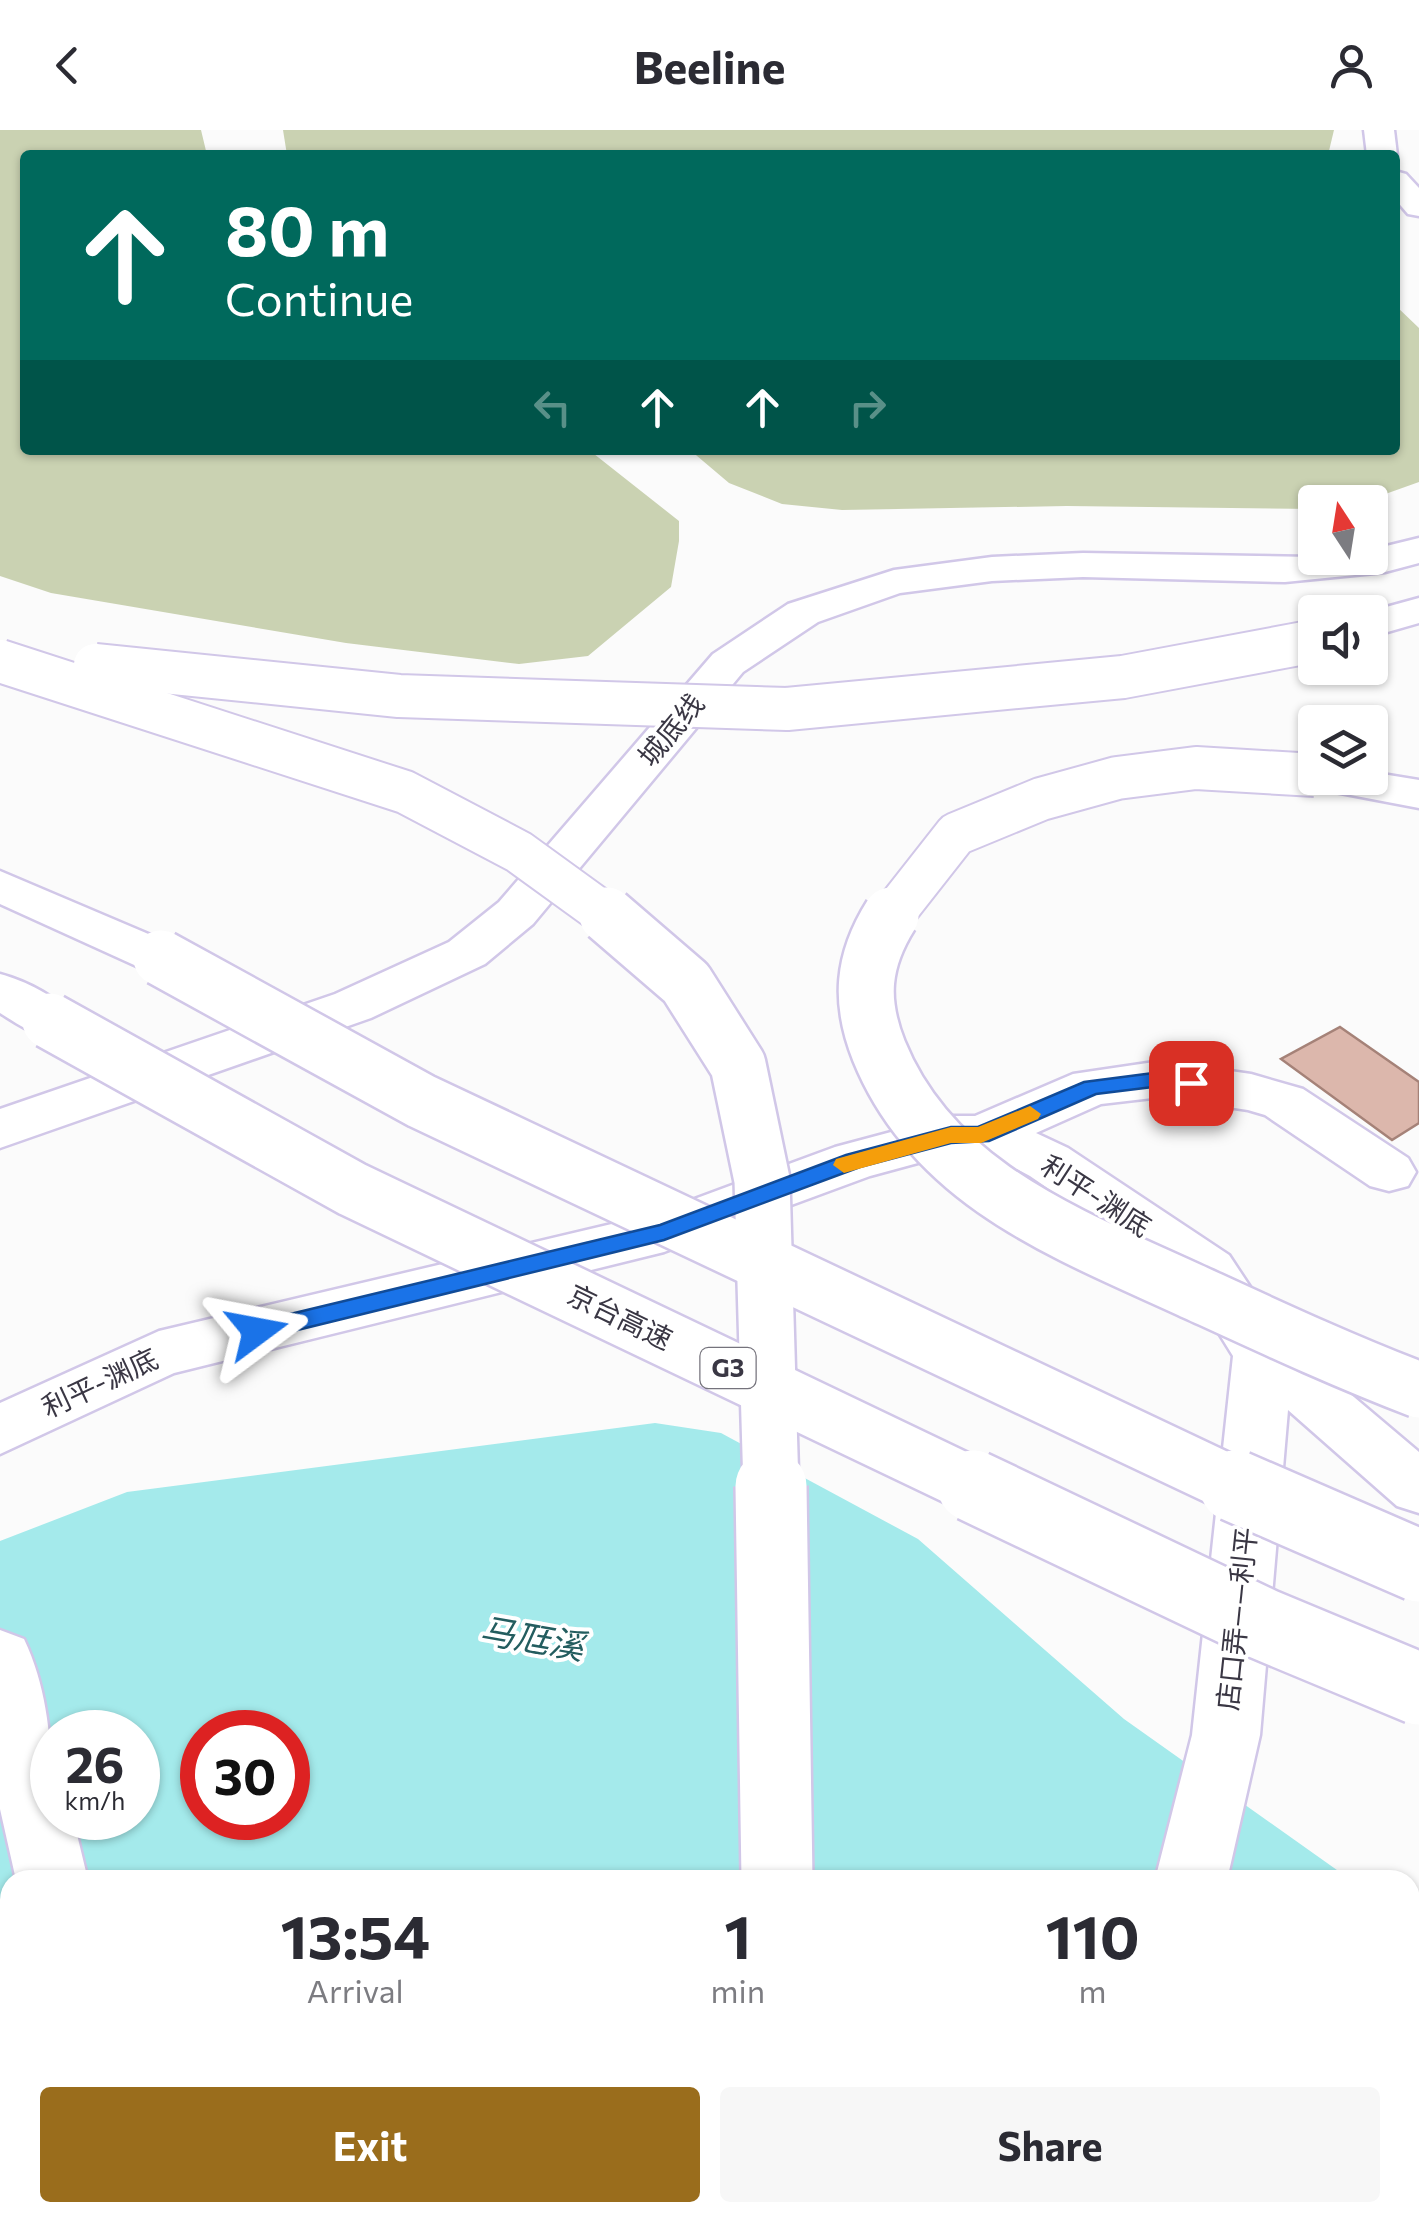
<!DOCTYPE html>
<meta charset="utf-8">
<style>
:root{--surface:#fff;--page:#f7f7f7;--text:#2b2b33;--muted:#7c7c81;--accent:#9a6d1c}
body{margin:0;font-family:Commissioner,"Noto Sans SC",sans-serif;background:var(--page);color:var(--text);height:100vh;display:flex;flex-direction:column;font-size:38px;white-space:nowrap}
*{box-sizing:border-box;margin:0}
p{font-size:32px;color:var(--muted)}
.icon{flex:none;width:55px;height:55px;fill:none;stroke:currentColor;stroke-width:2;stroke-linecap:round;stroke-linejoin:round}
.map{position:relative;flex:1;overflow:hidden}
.details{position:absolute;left:0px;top:1740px;width:1420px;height:352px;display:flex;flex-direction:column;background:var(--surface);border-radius:30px 30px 0 0;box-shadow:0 2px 8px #0004}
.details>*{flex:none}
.guide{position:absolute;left:20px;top:20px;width:1380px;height:305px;border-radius:10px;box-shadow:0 2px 8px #0004;background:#00695c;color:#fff;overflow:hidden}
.needle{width:65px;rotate:348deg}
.buttons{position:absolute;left:1298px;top:355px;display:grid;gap:20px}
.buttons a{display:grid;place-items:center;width:90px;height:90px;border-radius:10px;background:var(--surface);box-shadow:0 2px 8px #0004;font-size:50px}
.speed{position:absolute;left:30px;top:1580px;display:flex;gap:20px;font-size:50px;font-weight:700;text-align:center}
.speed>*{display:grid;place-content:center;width:130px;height:130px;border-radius:50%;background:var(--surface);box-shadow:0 2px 8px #0004;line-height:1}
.speed small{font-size:25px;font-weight:400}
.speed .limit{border:15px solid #d22;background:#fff;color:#111}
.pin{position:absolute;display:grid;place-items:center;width:85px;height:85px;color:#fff;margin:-42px;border-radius:20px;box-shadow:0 5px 15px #0006}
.me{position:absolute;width:110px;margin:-55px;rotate:77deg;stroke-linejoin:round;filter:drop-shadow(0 0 8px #0008)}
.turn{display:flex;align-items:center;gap:35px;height:210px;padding:0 40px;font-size:45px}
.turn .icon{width:130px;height:130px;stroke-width:2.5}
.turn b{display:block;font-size:70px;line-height:85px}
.lanes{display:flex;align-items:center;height:95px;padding:0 40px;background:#0003;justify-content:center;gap:50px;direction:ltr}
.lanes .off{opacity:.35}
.eta{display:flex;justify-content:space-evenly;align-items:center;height:170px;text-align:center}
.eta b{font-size:60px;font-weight:700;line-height:70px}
.primary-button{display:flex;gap:20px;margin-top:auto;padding:20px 40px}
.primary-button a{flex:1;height:115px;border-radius:10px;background:var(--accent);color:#fff;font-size:40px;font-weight:700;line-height:115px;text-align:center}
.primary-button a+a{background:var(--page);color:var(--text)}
header{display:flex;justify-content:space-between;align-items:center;height:130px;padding:0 40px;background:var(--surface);font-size:45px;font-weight:700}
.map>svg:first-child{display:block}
.green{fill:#cad2b2}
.water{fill:#a4eaeb;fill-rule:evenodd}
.building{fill:#dcb7ac;stroke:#a58278;stroke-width:2.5}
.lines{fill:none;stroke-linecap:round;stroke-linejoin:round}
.minor-casing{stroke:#d1c7e8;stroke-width:5}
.major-casing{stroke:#d1c7e8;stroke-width:5}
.highway-casing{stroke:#d1c7e8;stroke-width:5}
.path{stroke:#c0bfc3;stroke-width:8;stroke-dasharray:12 6;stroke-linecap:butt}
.minor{fill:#fff;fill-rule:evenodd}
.major{fill:#fff;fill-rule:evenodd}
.highway{fill:#fff;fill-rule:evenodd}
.highway-bridge-far2-casing{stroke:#d1c7e8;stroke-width:46;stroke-linecap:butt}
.highway-bridge-far1-casing{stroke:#d1c7e8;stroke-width:60;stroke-linecap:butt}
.highway-bridge-casing{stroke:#d1c7e8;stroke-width:76;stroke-linecap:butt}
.highway-bridge-far2{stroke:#fff;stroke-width:42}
.highway-bridge-far1{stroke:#fff;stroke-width:55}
.highway-bridge{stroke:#fff;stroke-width:71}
.route{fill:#1a73e8;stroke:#114b97;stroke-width:2.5}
.slow{fill:#f59e0b}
.labels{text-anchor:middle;stroke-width:8;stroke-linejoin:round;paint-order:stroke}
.shield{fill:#fff;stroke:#75737c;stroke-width:2.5}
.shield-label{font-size:25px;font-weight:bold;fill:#3a3744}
.street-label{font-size:28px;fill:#3a3744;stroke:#fff}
.near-water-label{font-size:35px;font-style:italic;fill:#235d5f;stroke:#fff}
</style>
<header><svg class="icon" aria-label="back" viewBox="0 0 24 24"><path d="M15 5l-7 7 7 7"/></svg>Beeline<svg class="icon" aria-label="person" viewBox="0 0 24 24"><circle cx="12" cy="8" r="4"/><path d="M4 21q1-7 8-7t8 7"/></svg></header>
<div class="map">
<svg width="1419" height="2091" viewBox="0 0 1419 2091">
<rect width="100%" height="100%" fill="#fbfbfb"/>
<g class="green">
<polygon points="0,0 201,0 207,25 25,25 25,320 589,320 679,391 679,411 671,457 588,526 519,534 346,513 51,463 0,446"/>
<polygon points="283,0 1334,0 1328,25 287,25"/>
<polygon points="1395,175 1419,198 1419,352 1363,372 1315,372 1315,379 1067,376 842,380 782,374 729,353 690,320 1395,320"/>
</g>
<g class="water">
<path d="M 655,1293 L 721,1303 L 918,1409 L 1124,1589 L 1351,1750 L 10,1750 L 10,1819 L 0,1822 L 0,1411 L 127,1362 ZM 52,1602 L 138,1602 L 138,1688 L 52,1688 ZM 202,1602 L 288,1602 L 288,1688 L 202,1688 Z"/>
<polygon points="1410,1792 1419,1799 1419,2091 871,2091 862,2083 1410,2082"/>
</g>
<polygon class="building" points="1340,897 1419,952 1419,993 1392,1010 1281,929"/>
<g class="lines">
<defs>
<g id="minor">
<polygon points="1161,931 1251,944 1303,959 1408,1028 1416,1042 1408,1056 1389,1061 1370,1056 1265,985 1248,980 1161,967 1101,974 1036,1003 1068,1018 1229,1125 1284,1208 1419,1322 1419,1383 1397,1376 1288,1280 1260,1605 1227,1750 1155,1750 1192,1605 1233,1226 1189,1155 1030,1046 998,1029 980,1024 951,1024 870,1046 664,1122 174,1243 0,1324 0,1273 159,1201 654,1084 835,1017 951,986 975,986 1073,944"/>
<polygon points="1069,2082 1149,2082 1147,2091 1067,2091"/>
</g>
<g id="major">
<polygon points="1364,0 1394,0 1397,25 1395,28 1367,25"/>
<polygon points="1395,41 1406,44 1419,58 1419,86 1408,84 1395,69"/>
<polygon points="1419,408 1419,433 1385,442 1285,452 1083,447 992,451 900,463 818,492 743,542 533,794 485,834 371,888 0,1018 0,979 335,864 449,812 499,772 713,524 788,474 894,440 992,427 1083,423 1370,428 1370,420"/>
</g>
<g id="highway">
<polygon points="1419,468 1419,493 1370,507 1368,482"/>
<polygon points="1314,638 1315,648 1370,648 1370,642 1419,650 1419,678 1314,658 1307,648"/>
<polygon points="0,741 179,817 186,828 179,839 161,844 143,839 0,774"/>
<path d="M 0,844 C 26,851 61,868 76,891 L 68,903 C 40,911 24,898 0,883 Z"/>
<path d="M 0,1500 L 24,1509 C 51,1566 52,1625 52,1688 L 73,1688 L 88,1750 L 16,1750 L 0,1679 Z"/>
<rect x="33" y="2082" width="80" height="9"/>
<polygon points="155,2082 236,2082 239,2091 159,2091"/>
<polygon points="731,2082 811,2082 814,2091 734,2091"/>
</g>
</defs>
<use href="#minor" class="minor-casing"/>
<use href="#major" class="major-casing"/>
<use href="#highway" class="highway-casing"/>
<g class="path">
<polyline points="0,2001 10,2005"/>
<polyline points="340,2082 377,2091"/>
</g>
<use href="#minor" class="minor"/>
<use href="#major" class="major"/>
<use href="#highway" class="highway"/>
<defs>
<g id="highway-bridge-far2">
<polyline points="0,531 405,662 519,722 610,788"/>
<polyline points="95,535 399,566 787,579 1123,547 1315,511"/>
<polyline points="890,788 956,704 1041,669 1117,648 1196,638 1315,645"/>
</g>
<g id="highway-bridge-far1">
<polyline points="607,785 686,853 738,935 762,1050 771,1358"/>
<path d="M 891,785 C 862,831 859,871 879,921 C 934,1057 1073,1106 1196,1163 C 1270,1197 1343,1231 1419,1260"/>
<polyline points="161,828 421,971 1240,1358"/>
<polyline points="50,891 352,1059 978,1358"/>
</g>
<g id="highway-bridge">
<polyline points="771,1356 777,1750"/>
<polyline points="973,1356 1263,1494 1419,1559"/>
<polyline points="1235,1356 1419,1436"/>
</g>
</defs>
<use href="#highway-bridge-far2" class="highway-bridge-far2-casing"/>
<use href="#highway-bridge-far1" class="highway-bridge-far1-casing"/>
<use href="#highway-bridge" class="highway-bridge-casing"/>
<use href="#highway-bridge-far2" class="highway-bridge-far2"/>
<use href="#highway-bridge-far1" class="highway-bridge-far1"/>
<use href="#highway-bridge" class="highway-bridge"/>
</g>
<polygon class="route" points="1161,942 1199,948 1202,953 1191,961 1161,956 1096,964 989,1011 951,1013 860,1037 664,1110 257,1210 249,1207 245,1201 249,1194 257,1192 660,1095 846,1025 951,997 978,997 1084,952"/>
<polygon class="slow" points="1030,976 1041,984 1038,989 981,1013 951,1013 844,1043 833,1035 836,1029 951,997 978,997"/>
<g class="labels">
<rect class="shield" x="700.5" y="1218" width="55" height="40" rx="8"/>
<g class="shield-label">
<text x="728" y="1247">G3</text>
</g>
<g class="street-label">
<text transform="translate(671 600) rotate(-50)" y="10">城底线</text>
<text transform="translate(1096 1066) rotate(33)" y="10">利平-渊底</text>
<text transform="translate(620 1187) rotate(26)" y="10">京台高速</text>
<text transform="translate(100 1253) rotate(-25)" y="10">利平-渊底</text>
<text transform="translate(1237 1489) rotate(-84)" y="10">店口弄——利平</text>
</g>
<g class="near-water-label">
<text transform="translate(532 1509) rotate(10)" y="12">马尫溪</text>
</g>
</g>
</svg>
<div class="buttons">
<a><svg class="needle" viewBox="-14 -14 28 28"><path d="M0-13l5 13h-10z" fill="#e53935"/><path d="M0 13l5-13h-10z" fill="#7c7c81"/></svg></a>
<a><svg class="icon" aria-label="sound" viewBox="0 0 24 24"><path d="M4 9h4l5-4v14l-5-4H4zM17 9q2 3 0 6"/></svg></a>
<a><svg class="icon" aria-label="layers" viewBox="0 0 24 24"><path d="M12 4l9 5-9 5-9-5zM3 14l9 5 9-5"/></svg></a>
</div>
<div class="speed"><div>26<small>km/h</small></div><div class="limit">30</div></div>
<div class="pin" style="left:1191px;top:953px;background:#d93025"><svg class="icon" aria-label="arrive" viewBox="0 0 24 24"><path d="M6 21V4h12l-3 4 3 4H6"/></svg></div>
<svg class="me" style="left:257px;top:1201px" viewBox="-20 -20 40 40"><path d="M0-17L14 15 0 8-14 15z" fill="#1a73e8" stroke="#fff" stroke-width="4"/></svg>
<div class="guide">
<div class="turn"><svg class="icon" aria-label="ahead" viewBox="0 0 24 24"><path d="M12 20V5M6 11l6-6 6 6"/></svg><div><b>80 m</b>Continue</div></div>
<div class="lanes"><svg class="icon off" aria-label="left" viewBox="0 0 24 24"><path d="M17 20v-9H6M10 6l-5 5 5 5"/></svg><svg class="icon" aria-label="ahead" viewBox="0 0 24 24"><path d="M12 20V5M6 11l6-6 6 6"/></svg><svg class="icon" aria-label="ahead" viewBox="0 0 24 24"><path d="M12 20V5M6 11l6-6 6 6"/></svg><svg class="icon off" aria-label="right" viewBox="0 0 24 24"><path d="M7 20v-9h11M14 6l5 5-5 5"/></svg></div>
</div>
<section class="details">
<div class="eta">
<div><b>13:54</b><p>Arrival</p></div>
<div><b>1</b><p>min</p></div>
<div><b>110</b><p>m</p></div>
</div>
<div class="primary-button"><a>Exit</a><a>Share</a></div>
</section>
</div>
